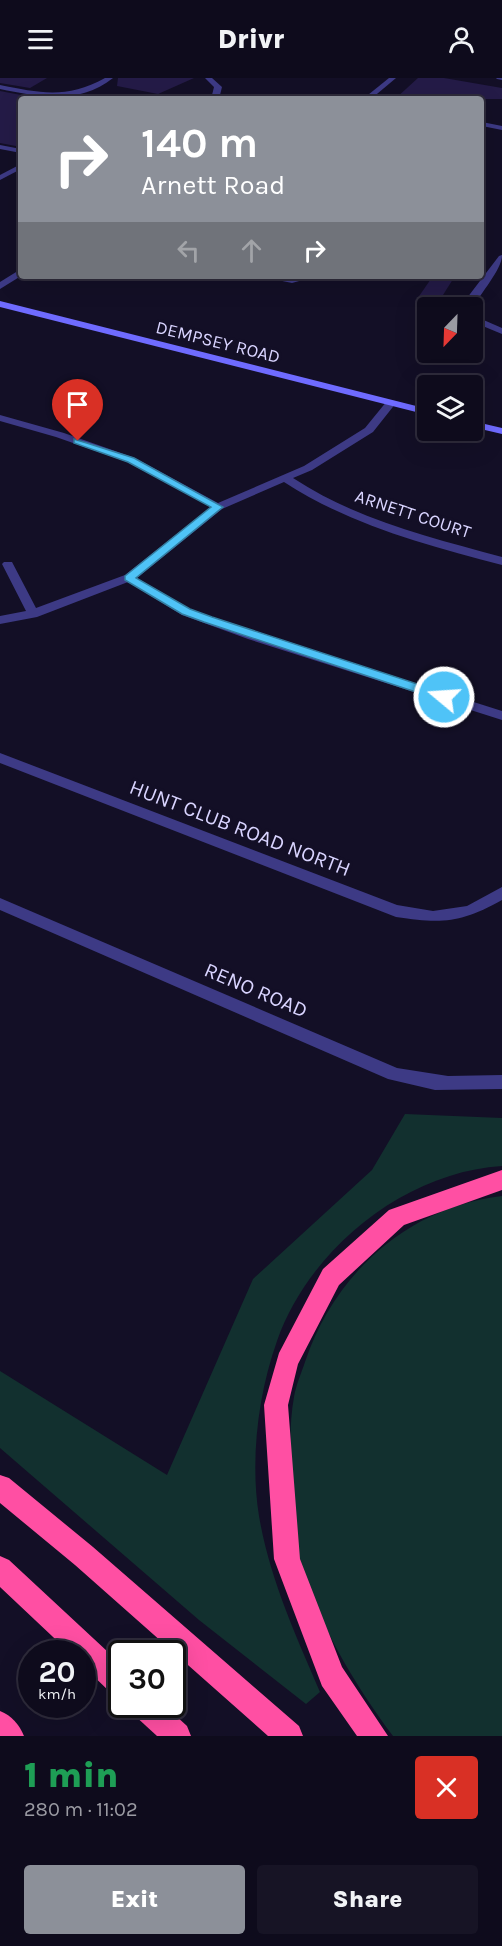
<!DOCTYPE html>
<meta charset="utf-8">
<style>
:root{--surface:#0e0b1c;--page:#171425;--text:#f1f3f6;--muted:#9b9ba3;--line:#2e2b3b;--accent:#8c9099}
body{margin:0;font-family:Karla,sans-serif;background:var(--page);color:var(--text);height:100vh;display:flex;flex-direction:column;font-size:22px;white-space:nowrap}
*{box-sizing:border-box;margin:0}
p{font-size:20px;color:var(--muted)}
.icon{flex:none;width:33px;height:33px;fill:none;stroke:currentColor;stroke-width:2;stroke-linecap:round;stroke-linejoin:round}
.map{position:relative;height:1658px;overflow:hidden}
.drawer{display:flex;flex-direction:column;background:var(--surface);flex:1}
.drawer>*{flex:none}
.top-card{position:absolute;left:18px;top:18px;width:466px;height:183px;border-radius:6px;box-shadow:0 6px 24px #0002,0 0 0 2px var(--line);background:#8c9099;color:#fff;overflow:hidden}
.needle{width:39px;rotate:203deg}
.fabs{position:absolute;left:417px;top:219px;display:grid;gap:12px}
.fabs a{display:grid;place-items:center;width:66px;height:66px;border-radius:6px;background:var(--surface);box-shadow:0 6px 24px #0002,0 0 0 2px var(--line);font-size:30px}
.speed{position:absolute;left:18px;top:1562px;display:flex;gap:12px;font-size:30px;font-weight:700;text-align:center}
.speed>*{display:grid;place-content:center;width:78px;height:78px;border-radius:50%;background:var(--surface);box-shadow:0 6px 24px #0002,0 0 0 2px var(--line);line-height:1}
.speed small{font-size:15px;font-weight:400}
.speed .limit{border:3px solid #111;border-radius:9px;background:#fff;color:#111}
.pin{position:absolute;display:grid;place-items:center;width:51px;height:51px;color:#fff;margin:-62px -26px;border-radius:50% 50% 50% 0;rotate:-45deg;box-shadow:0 0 6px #0007}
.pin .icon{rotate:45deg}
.me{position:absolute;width:66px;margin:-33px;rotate:288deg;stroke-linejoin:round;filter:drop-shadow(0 0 4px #0008)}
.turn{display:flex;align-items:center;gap:21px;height:126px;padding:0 24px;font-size:27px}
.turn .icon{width:78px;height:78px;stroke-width:2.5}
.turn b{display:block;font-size:42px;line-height:51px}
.lanes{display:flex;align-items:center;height:57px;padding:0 24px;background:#0003;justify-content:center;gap:30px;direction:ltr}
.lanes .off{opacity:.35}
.round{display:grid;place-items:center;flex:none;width:63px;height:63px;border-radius:6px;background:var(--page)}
.headline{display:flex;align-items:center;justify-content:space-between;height:102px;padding:0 24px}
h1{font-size:36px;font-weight:800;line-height:45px;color:#1e9e55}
.cta{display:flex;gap:12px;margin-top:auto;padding:12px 24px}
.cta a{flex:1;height:69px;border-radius:6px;background:var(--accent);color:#fff;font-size:24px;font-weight:800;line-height:69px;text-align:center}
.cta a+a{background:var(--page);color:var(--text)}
header{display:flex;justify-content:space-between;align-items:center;height:78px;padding:0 24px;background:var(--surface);font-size:27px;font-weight:800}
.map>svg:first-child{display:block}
.green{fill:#12302f}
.building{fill:#241b47}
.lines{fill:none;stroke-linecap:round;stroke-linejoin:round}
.minor{fill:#3d3a85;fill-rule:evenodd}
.secondary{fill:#6f6bff;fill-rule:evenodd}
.motorway{fill:#ff4fa3;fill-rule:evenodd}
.route{fill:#4fc3f7;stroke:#337fa1;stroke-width:1.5}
.labels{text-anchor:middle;stroke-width:6;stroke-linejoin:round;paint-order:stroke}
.far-street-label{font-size:18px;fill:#d9d4ff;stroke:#130f26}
.street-label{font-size:21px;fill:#d9d4ff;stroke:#130f26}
</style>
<header><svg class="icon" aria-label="menu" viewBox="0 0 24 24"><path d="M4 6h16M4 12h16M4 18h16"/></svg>Drivr<svg class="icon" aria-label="person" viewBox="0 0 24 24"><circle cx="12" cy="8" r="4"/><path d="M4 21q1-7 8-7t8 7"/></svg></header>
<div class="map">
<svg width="502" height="1658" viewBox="0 0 502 1658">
<rect width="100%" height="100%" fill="#130f26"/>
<g class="green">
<path d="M 405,1036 L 502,1040 L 502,1088 C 405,1094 309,1171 277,1263 C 258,1316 250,1383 259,1438 C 270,1502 295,1555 320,1614 L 306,1626 L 199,1542 L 0,1370 L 0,1293 L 167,1397 L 253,1201 L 372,1092 Z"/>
<path d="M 502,1118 L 502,1658 L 393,1658 C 354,1606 318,1545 300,1482 C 294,1463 295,1439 294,1419 C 291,1385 288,1352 294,1319 C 296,1307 301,1296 305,1284 C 334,1196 408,1129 502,1118 Z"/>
</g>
<g class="building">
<polygon points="0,0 47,0 30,10 0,5"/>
<polygon points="118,0 194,0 158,16 117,8"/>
<polygon points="418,0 444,0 502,10 502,21 395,21"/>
<polygon points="0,13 21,17 21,69 0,65"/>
<polygon points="433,198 455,198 436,228 415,224"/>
</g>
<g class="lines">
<g class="minor">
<path d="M 105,0 L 113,0 C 80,27 39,19 0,11 L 0,7 C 40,15 67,21 105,0 Z"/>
<polygon points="205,0 212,0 222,9 219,21 211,21 214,9"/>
<polygon points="389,0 396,0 371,21 363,21"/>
<polygon points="496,0 502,0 502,2 497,1"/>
<polygon points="482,44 502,48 502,52 482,48"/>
<polygon points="0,67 21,71 21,75 0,71"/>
<polygon points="21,86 21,91 0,102 0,97"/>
<path d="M 502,177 C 502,192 480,215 472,232 L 472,230 L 465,230 L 467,220 L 499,178 Z"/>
<polygon points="21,191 21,198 0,211 0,204"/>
<polygon points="258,198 317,198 292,205"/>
<polygon points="472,234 479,240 502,250 502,256 473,244"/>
<path d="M 387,323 L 396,325 L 373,354 L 312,392 L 293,400 C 357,442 429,459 502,479 L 502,487 C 426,467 350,447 284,404 L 222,431 L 137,500 L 190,531 L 256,555 L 502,633 L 502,642 L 248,561 L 182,537 L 128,504 L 37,539 L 0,546 L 0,538 L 26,533 L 2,486 L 4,484 L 12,484 L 36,530 L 125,497 L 211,429 L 127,384 L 56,359 L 0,343 L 0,337 L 64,355 L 135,380 L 218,425 L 304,388 L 365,350 Z"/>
<path d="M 0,675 L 397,827 L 433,833 L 467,828 L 502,809 L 502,822 C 461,845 442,846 396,839 L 0,685 Z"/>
<polygon points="0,820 397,990 448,998 502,997 502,1011 435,1012 388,1001 0,832"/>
</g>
<g class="secondary">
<polygon points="0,223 428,331 428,337 0,229"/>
<polygon points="472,343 502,350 502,356 472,349"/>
</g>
<g class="motorway">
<polygon points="502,1092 502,1112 404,1147 339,1207 298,1286 288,1327 300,1481 342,1589 388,1658 357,1658 322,1608 274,1481 264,1327 279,1275 323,1191 389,1132"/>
<polygon points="0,1397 9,1400 93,1469 299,1648 303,1658 268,1658 75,1487 0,1425"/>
<polygon points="0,1478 9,1482 122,1587 122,1619 112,1616 82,1587 82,1575 70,1575 0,1509"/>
<polygon points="129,1626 163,1626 187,1648 191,1658 157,1658 133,1636"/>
<path d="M 0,1633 C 12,1638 19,1646 24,1658 L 0,1658 Z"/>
</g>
</g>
<polygon class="route" points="74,361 134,380 223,429 136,500 190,531 212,539 448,616 448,622 440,622 204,544 182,536 125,502 125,498 211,429 128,384 74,365"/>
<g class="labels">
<g class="far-street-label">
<text transform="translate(218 264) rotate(14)" y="6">DEMPSEY ROAD</text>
<text transform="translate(413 436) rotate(18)" y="6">ARNETT COURT</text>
</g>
<g class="street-label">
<text transform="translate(240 750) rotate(21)" y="7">HUNT CLUB ROAD NORTH</text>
<text transform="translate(256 912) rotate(23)" y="7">RENO ROAD</text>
</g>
</g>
</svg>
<div class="fabs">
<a><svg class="needle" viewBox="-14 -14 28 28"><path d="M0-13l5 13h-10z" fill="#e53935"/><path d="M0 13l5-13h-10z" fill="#9b9ba3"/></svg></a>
<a><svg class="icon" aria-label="layers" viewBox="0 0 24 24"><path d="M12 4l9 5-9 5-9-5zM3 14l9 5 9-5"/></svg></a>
</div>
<div class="speed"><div>20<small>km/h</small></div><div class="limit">30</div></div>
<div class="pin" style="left:78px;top:363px;background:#d93025"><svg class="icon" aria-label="arrive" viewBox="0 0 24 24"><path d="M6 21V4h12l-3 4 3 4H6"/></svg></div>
<svg class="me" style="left:444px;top:619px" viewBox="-20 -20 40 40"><circle r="17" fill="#4fc3f7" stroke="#fff" stroke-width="3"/><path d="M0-11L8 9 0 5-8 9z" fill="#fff"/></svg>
<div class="top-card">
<div class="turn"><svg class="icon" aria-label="right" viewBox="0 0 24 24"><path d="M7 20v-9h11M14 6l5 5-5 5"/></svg><div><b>140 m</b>Arnett Road</div></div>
<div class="lanes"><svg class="icon off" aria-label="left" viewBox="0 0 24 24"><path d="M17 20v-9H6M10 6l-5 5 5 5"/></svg><svg class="icon off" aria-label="ahead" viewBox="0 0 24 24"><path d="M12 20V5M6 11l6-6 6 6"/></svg><svg class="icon" aria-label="right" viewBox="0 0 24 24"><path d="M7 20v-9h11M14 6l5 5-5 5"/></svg></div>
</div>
</div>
<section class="drawer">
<div class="headline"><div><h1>1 min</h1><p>280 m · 11:02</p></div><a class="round" style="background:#d93025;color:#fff"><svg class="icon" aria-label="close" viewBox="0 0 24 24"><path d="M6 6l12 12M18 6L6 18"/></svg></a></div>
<div class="cta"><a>Exit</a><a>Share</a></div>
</section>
